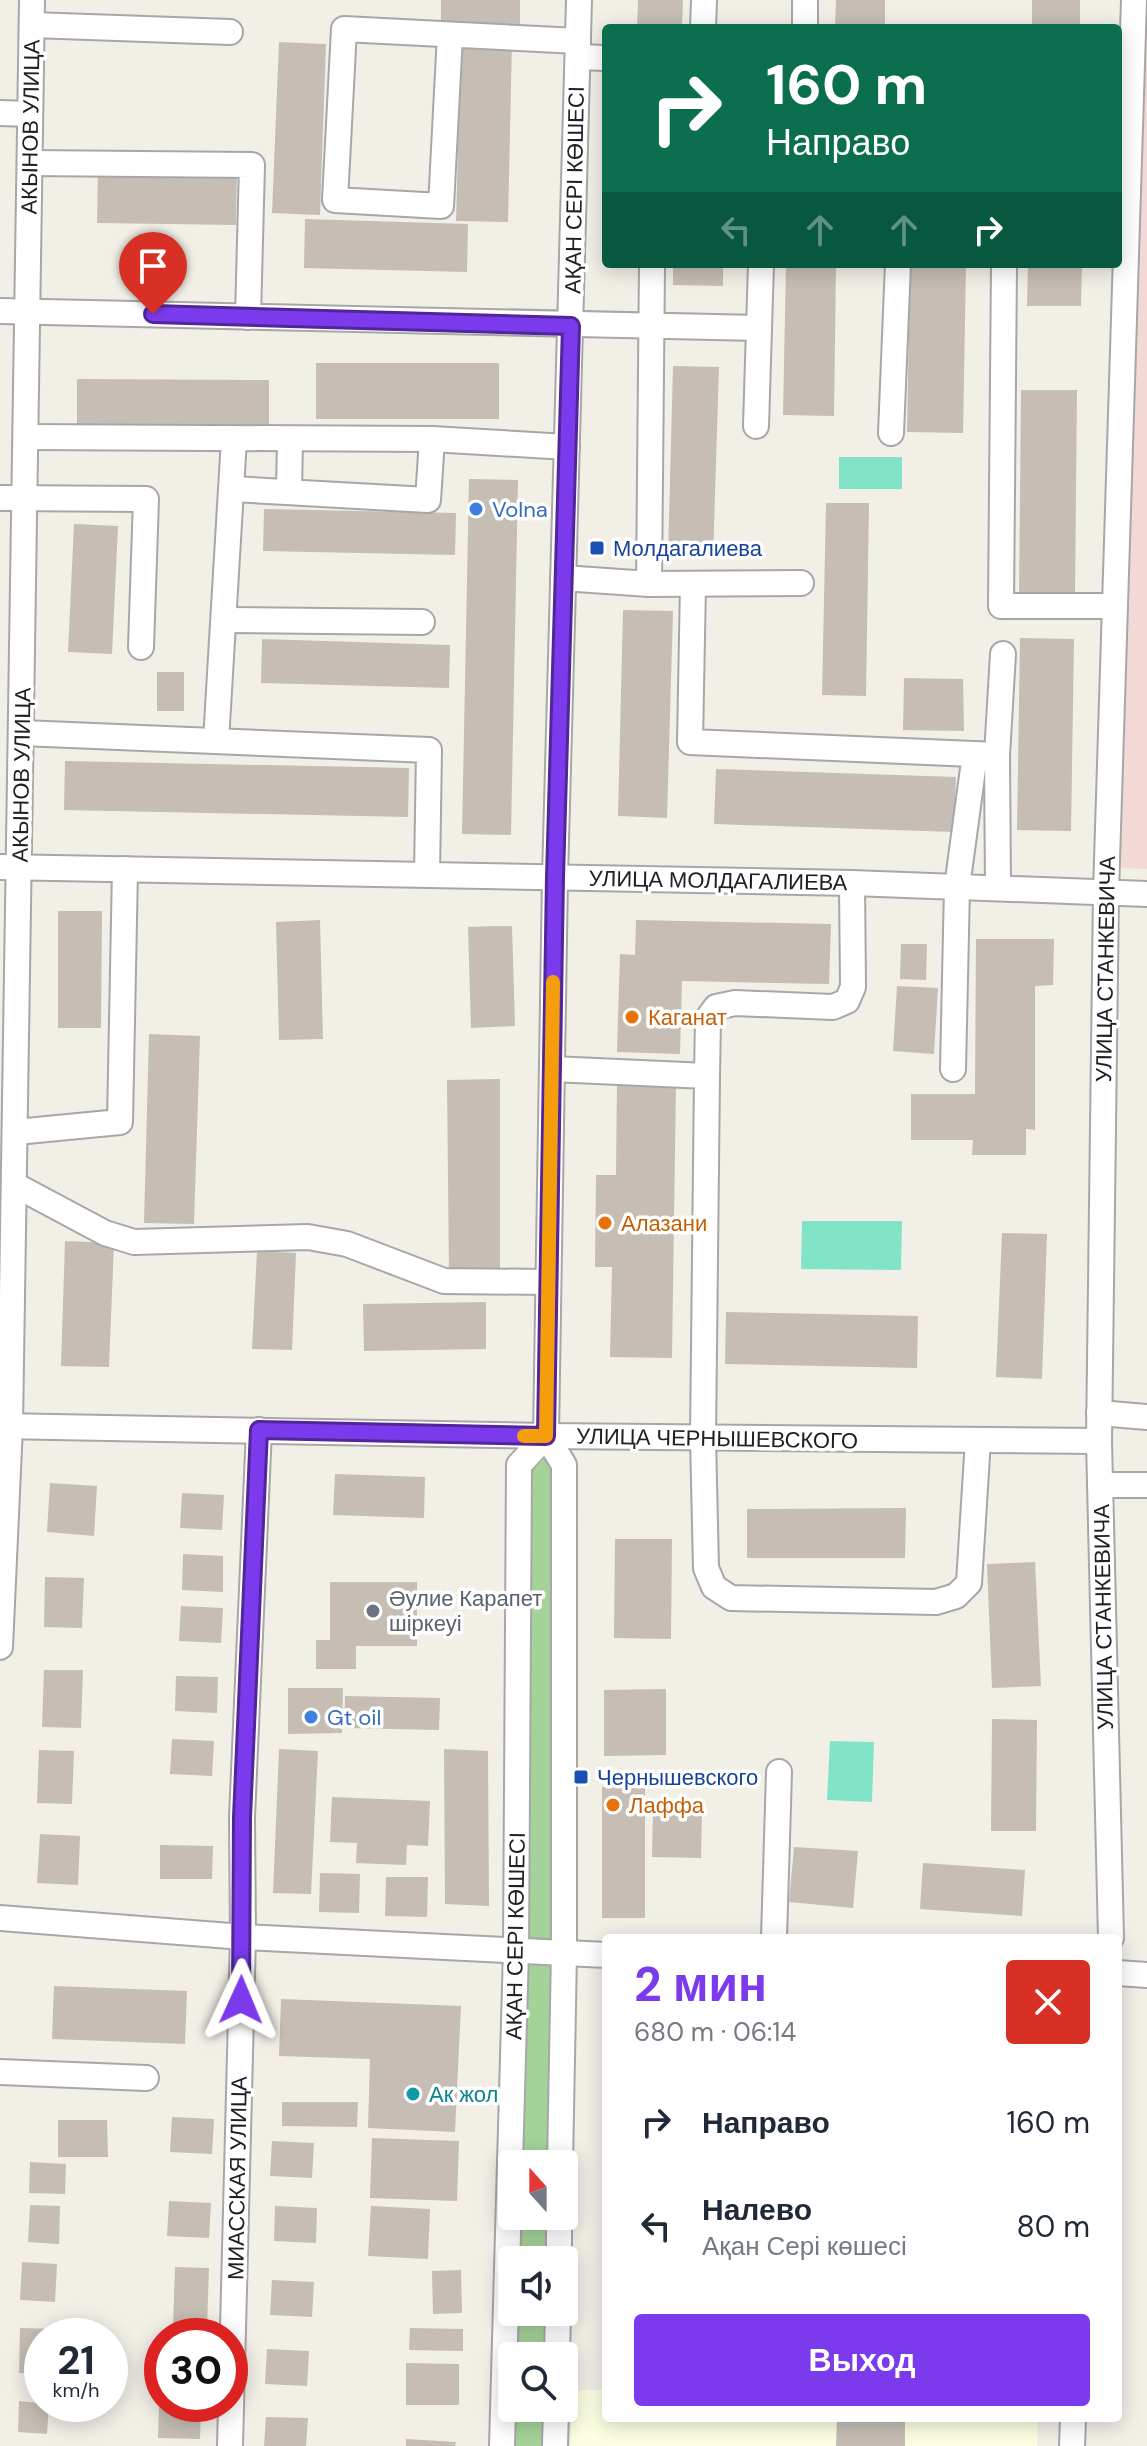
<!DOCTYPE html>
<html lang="ru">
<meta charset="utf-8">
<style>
:root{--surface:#fff;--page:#f6f6f7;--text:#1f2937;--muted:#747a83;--accent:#7c3aed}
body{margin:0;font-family:"DM Sans",sans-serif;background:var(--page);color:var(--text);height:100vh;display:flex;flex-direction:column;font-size:30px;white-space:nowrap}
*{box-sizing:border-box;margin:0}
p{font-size:26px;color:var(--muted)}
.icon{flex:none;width:44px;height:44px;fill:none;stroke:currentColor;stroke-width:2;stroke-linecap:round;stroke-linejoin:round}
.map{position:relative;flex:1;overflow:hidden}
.sheet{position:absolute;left:602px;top:1934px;width:520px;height:488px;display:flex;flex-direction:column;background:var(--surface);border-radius:8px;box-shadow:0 4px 20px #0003}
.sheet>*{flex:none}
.hud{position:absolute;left:602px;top:24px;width:520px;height:244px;border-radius:8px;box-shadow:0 4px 20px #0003;background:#0b6e4f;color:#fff;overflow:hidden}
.needle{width:52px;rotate:339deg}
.fabs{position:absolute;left:498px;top:2150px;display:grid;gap:16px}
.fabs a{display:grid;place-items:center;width:80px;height:80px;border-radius:8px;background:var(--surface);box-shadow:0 4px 20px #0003;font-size:40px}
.speed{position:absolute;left:24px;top:2318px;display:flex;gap:16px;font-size:40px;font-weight:700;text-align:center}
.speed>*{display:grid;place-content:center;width:104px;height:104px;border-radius:50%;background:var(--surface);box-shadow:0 4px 20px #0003;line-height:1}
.speed small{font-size:20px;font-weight:400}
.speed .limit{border:12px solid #d22;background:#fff;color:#111}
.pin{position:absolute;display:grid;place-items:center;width:68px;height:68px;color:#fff;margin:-82px -34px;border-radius:50% 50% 50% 0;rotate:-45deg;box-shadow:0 0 8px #0007}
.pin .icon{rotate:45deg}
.me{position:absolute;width:88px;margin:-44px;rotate:1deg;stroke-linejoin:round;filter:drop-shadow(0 0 6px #0008)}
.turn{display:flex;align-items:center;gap:28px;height:168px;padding:0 32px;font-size:36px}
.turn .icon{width:104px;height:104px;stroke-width:2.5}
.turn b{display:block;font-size:56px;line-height:68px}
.lanes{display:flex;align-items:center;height:76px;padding:0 32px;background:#0003;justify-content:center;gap:40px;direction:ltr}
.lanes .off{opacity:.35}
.round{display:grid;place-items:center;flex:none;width:84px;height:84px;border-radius:8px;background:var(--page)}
.summary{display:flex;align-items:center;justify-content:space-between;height:136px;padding:0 32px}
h1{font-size:48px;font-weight:700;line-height:60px;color:var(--accent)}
.action{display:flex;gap:16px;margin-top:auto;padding:16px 32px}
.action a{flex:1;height:92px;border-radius:8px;background:var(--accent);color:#fff;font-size:32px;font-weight:700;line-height:92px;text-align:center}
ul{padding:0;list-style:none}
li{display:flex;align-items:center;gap:24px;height:104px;padding:0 32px}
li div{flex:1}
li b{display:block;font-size:30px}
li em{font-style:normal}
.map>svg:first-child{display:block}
.commercial{fill:#f2d9d5}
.education{fill:#fcffe2}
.forest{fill:#a4d399}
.pitch{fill:#81e4c7}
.building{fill:#c6beb5}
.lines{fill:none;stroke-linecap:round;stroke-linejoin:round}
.minor-casing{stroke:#a7a7a7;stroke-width:28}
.minor{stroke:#fff;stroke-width:24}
.route-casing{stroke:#51269a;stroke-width:20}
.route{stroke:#7c3aed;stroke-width:14}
.slow{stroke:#f59e0b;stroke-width:14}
.shop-dot{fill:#3f7fe0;stroke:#fff;stroke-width:3}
.transit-dot{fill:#1a4fb4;stroke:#fff;stroke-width:3}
.food-dot{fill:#e8710a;stroke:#fff;stroke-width:3}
.worship-dot{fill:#6b7280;stroke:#fff;stroke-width:3}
.culture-dot{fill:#0f9aa8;stroke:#fff;stroke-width:3}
.labels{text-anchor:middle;stroke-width:7;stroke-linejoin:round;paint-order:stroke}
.street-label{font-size:22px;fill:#202020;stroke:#fff}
.shop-label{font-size:22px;fill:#366cbe;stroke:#fff;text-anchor:start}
.transit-label{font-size:22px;fill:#164399;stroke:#fff;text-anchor:start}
.food-label{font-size:22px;fill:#c56008;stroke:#fff;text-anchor:start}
.worship-label{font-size:22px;fill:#5b616d;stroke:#fff;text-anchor:start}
.culture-label{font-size:22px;fill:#0d838f;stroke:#fff;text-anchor:start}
</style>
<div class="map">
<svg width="1147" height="2446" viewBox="0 0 1147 2446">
<rect width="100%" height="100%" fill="#f1efe6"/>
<polygon class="commercial" points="1147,0 1147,869 1120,868"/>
<polygon class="education" points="572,2390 606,2390 606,2418 1038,2418 1037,2446 571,2446"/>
<g class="forest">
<polygon points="547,1456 554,1473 555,1942 526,1938 531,1472"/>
<polygon points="525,1963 555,1966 550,2164 519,2164"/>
<polygon points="517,2216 549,2216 548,2260 516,2260"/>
<polygon points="514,2312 547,2312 546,2356 513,2356"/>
<polygon points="512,2408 545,2408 544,2446 510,2446"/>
</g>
<g class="pitch">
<rect x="839" y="457" width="63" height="32"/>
<polygon points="802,1221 902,1221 901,1270 801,1269"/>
<polygon points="830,1741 874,1742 872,1802 827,1800"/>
</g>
<g class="building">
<polygon points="441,0 520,0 520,29 441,28"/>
<polygon points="638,0 683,0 682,28 637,28"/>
<polygon points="836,0 885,0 885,28 835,28"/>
<rect x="1032" y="0" width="48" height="28"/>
<polygon points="461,40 512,41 508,222 456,221"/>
<polygon points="279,42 326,44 320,215 272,213"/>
<polygon points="98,168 237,170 236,225 97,223"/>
<polygon points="305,219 468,224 467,272 304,268"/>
<polygon points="673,264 723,264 723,286 673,285"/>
<polygon points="786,264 836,264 834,416 783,415"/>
<polygon points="910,264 966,264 963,433 907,432"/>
<polygon points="1028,264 1082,264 1081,306 1027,306"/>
<rect x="316" y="363" width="183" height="56"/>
<polygon points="673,366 719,367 713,558 668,557"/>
<polygon points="77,379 269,380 269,429 77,428"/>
<polygon points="1021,390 1077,390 1075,595 1019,595"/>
<polygon points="469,479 518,480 511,835 462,834"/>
<polygon points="826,503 869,503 866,696 822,695"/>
<polygon points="264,509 456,513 455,555 263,551"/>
<polygon points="74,524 118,526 112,654 68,652"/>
<polygon points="623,610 673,611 667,818 618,816"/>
<polygon points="1020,638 1074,639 1071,831 1017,830"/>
<polygon points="262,639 450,645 449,688 261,683"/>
<rect x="157" y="672" width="27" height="39"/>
<polygon points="904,678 963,679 964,731 903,730"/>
<polygon points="65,761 409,768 408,817 64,810"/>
<polygon points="716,769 956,777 954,832 714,824"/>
<polygon points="58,911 102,911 101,1028 58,1028"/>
<polygon points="320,920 323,1039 279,1040 276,922"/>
<polygon points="636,920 831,924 829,984 682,981 680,1054 617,1052 620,954 635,955"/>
<polygon points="495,926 512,926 515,1026 471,1028 468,927"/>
<polygon points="976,939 1054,939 1053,985 1035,986 1035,1130 1026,1129 1026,1155 972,1155 973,1140 911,1140 911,1094 975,1094"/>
<polygon points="901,944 927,944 926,980 900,979"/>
<polygon points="897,986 938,988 934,1054 893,1051"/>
<polygon points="149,1034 200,1036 194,1224 144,1223"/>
<polygon points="500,1079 500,1276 449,1276 447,1080"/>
<polygon points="617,1081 676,1082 672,1358 610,1357 612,1267 595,1267 596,1175 616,1175"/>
<polygon points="1002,1233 1047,1234 1042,1379 996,1377"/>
<polygon points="65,1241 114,1243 109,1367 61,1366"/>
<polygon points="257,1251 296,1253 292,1350 252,1349"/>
<polygon points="486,1302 486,1349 364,1351 363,1304"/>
<polygon points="726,1312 918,1316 917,1368 725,1364"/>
<polygon points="335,1474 425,1477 424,1518 333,1515"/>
<polygon points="50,1483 97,1486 94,1536 47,1532"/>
<polygon points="182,1493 224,1495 222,1530 180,1528"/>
<polygon points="906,1508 905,1558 747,1558 747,1509"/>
<polygon points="615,1539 672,1539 671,1639 614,1638"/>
<polygon points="183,1554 223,1556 223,1592 182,1590"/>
<polygon points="1035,1562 1041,1686 992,1688 987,1564"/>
<polygon points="45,1577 84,1578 82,1628 44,1627"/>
<polygon points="330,1582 417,1582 417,1646 356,1646 356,1669 316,1669 316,1640 330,1640"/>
<polygon points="181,1606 223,1608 221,1643 179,1641"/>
<polygon points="44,1670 83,1670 81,1728 42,1727"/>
<polygon points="176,1676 218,1677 217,1713 175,1711"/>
<polygon points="288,1688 343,1688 342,1733 288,1734"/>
<polygon points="666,1689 666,1755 604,1756 604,1690"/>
<polygon points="345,1696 440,1698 439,1730 344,1728"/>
<polygon points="992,1719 1037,1720 1036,1831 991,1831"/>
<polygon points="172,1739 214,1741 212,1776 170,1774"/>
<polygon points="279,1749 318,1751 311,1894 273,1893"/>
<polygon points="444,1749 488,1751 489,1906 445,1904"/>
<polygon points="39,1750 74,1751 72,1804 37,1803"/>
<rect x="602" y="1787" width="43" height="131"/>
<polygon points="332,1797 430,1801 428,1846 407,1845 406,1865 356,1863 357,1843 330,1842"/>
<polygon points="653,1810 702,1811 701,1858 652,1857"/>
<polygon points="40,1834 80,1836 78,1885 37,1883"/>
<polygon points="160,1845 213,1846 212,1879 160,1879"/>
<polygon points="794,1847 858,1851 853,1908 789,1902"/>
<polygon points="923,1863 1025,1870 1022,1916 920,1909"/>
<polygon points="320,1873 360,1874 359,1913 319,1912"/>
<polygon points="386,1877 428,1877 427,1917 385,1916"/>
<polygon points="54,1986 187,1991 185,2044 52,2039"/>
<polygon points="281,1999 461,2006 455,2132 368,2128 370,2059 279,2056"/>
<polygon points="282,2102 358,2102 357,2127 282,2126"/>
<polygon points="172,2117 214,2119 212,2154 170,2152"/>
<polygon points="58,2120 107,2120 108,2157 58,2157"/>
<polygon points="372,2138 459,2141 457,2201 370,2198"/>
<polygon points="272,2141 314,2143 312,2178 270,2176"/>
<polygon points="30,2162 66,2164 65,2194 29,2193"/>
<polygon points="169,2201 211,2203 209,2238 167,2236"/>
<polygon points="30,2205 60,2206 59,2244 28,2242"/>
<polygon points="275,2206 317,2208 316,2243 274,2241"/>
<polygon points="371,2206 430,2209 428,2259 368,2256"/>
<polygon points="22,2262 57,2264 55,2302 20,2300"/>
<polygon points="175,2267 209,2268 207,2328 173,2327"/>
<polygon points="461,2270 462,2313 433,2314 432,2271"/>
<polygon points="272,2280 314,2282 312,2317 270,2315"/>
<polygon points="20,2328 53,2329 53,2336 42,2336 42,2374 19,2373"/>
<polygon points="410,2328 463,2329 463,2351 409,2350"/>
<polygon points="267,2349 309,2351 307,2386 265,2384"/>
<polygon points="406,2363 459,2364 459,2405 406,2405"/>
<polygon points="19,2401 49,2404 47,2434 18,2432"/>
<polygon points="159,2404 201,2404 200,2439 158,2438"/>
<polygon points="266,2417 308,2418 306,2446 264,2446"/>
<polygon points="837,2418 905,2418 905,2446 836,2446"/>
<polygon points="406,2439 456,2442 455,2446 406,2446"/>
</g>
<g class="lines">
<defs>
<g id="minor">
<polyline points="32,25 230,32"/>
<polyline points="703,28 704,0"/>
<polyline points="805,28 805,0"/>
<polyline points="450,35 441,206 335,200 344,29 578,41"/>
<polyline points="578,57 606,58"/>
<polyline points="0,113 30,114"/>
<polyline points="30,163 252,165 248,317"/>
<polyline points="1004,264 1001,606 1115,606"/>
<polyline points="0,311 759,328"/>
<polyline points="756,426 761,264"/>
<polyline points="891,433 898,264"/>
<polyline points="26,437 432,439 567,447"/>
<polyline points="232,489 428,500 432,439"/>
<polyline points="289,492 290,439"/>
<polyline points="0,498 146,499 141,647"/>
<polyline points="563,578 649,584 801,583"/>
<polyline points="649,584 652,264"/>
<polyline points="693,584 690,742 997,755"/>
<polyline points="224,620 422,622"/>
<polyline points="22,733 429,750 427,874"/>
<polyline points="216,741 234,439"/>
<polyline points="0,867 852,883 1147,894"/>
<polyline points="998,888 997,755 1003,654"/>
<polyline points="552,1069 707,1076 703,1438 706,1568 714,1587 731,1598 936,1602 956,1596 969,1583 978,1440"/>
<polyline points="953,1069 957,887 975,754"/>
<polyline points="707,1076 708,1018 716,1007 735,1003 833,1007 847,1001 853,987 852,883"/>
<polyline points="16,1132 120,1122 125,869"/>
<polyline points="15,1185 105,1233 134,1242 308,1237 347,1244 444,1281 548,1282"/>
<polyline points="1099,1413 1147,1417"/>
<polyline points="0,1426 546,1436 1099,1441"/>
<polyline points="1100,1485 1147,1485"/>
<polyline points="0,1647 10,1426 32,0"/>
<polyline points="0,1918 243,1937 606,1955"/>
<polyline points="774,1938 779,1772"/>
<polyline points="1111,1938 1099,1441 1106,892 1134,0"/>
<polyline points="1118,1973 1147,1975"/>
<polyline points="0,2072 146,2078"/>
<polyline points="560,2164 564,1953 564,1465 546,1436 555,877 579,0"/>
<polyline points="559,2260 559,2216"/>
<polyline points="557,2356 558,2312"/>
<polyline points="230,2446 243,1937 242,1817 259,1430"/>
<polyline points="502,2446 516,1951 519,1465 546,1436"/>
<polyline points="555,2446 556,2408"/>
<polyline points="1072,2446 1073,2418"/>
</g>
</defs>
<use href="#minor" class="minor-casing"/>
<use href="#minor" class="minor"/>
</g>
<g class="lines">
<defs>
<polyline id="route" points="153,314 571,326 555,877 546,1436 259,1430 242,1817 241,2000"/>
</defs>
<use href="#route" class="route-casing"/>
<use href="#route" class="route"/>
<polyline class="slow" points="524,1436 546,1436 553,982"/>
</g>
<g class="shop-dot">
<circle cx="476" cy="509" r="8"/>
<circle cx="311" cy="1717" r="8"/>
</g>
<g class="transit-dot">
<rect x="589" y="540" width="16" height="16" rx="4"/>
<rect x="573" y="1769" width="16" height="16" rx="4"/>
</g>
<g class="food-dot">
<circle cx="632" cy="1017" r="8"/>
<circle cx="605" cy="1223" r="8"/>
<circle cx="613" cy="1805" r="8"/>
</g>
<circle class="worship-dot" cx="373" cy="1611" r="8"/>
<circle class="culture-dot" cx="413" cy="2094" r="8"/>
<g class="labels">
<g class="street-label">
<text transform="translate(30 127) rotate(-89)" y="8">АКЫНОВ УЛИЦА</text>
<text transform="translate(574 190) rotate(-89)" y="8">АҚАН СЕРІ КӨШЕСІ</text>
<text transform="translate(21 775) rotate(-89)" y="8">АКЫНОВ УЛИЦА</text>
<text transform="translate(718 880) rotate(1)" y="8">УЛИЦА МОЛДАГАЛИЕВА</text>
<text transform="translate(1105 969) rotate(-89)" y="8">УЛИЦА СТАНКЕВИЧА</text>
<text transform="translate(717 1438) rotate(1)" y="8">УЛИЦА ЧЕРНЫШЕВСКОГО</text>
<text transform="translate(1103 1617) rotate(-91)" y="8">УЛИЦА СТАНКЕВИЧА</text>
<text transform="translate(515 1936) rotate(-89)" y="8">АҚАН СЕРІ КӨШЕСІ</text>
<text transform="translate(237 2178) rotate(-89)" y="8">МИАССКАЯ УЛИЦА</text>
</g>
<g class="shop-label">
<text x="492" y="517">Volna</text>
<text x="327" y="1725">Gt oil</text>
</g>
<g class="transit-label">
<text x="613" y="556">Молдагалиева</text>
<text x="597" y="1785">Чернышевского</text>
</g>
<g class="food-label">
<text x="648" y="1025">Каганат</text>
<text x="621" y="1231">Алазани</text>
<text x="629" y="1813">Лаффа</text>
</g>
<g class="worship-label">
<text x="389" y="1606">Әулие Карапет<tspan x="389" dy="25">шіркеуі</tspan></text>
</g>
<g class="culture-label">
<text x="429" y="2102">Ак жол</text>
</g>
</g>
</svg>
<div class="fabs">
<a><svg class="needle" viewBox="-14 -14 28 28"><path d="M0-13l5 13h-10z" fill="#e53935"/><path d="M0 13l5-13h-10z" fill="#747a83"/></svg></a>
<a><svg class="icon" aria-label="sound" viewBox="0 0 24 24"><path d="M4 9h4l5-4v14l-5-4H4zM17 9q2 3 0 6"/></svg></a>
<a><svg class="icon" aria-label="search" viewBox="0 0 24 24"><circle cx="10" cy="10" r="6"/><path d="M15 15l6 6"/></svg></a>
</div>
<div class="speed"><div>21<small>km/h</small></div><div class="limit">30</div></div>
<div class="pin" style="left:153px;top:314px;background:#d93025"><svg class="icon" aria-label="arrive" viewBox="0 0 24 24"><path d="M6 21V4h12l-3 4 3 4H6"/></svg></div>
<svg class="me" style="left:241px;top:2000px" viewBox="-20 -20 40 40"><path d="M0-17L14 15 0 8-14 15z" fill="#7c3aed" stroke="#fff" stroke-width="4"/></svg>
<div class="hud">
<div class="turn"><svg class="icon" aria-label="right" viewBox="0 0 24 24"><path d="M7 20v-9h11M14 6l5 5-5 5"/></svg><div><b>160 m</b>Направо</div></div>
<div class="lanes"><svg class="icon off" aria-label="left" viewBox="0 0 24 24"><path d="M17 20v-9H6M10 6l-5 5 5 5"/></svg><svg class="icon off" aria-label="ahead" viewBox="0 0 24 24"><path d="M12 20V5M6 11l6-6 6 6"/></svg><svg class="icon off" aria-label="ahead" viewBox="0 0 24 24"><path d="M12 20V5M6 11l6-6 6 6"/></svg><svg class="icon" aria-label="right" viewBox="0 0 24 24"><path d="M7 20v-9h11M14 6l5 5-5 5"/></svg></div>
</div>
<section class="sheet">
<div class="summary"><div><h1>2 мин</h1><p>680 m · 06:14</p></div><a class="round" style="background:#d93025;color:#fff"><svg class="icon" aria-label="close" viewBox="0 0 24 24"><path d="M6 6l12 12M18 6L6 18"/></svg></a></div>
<ul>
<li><svg class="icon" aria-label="right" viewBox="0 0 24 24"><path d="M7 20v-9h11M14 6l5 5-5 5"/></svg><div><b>Направо</b></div><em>160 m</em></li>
<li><svg class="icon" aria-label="left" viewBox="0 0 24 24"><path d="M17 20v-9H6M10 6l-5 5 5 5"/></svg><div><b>Налево</b><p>Ақан Сері көшесі</p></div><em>80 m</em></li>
</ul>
<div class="action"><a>Выход</a></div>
</section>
</div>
